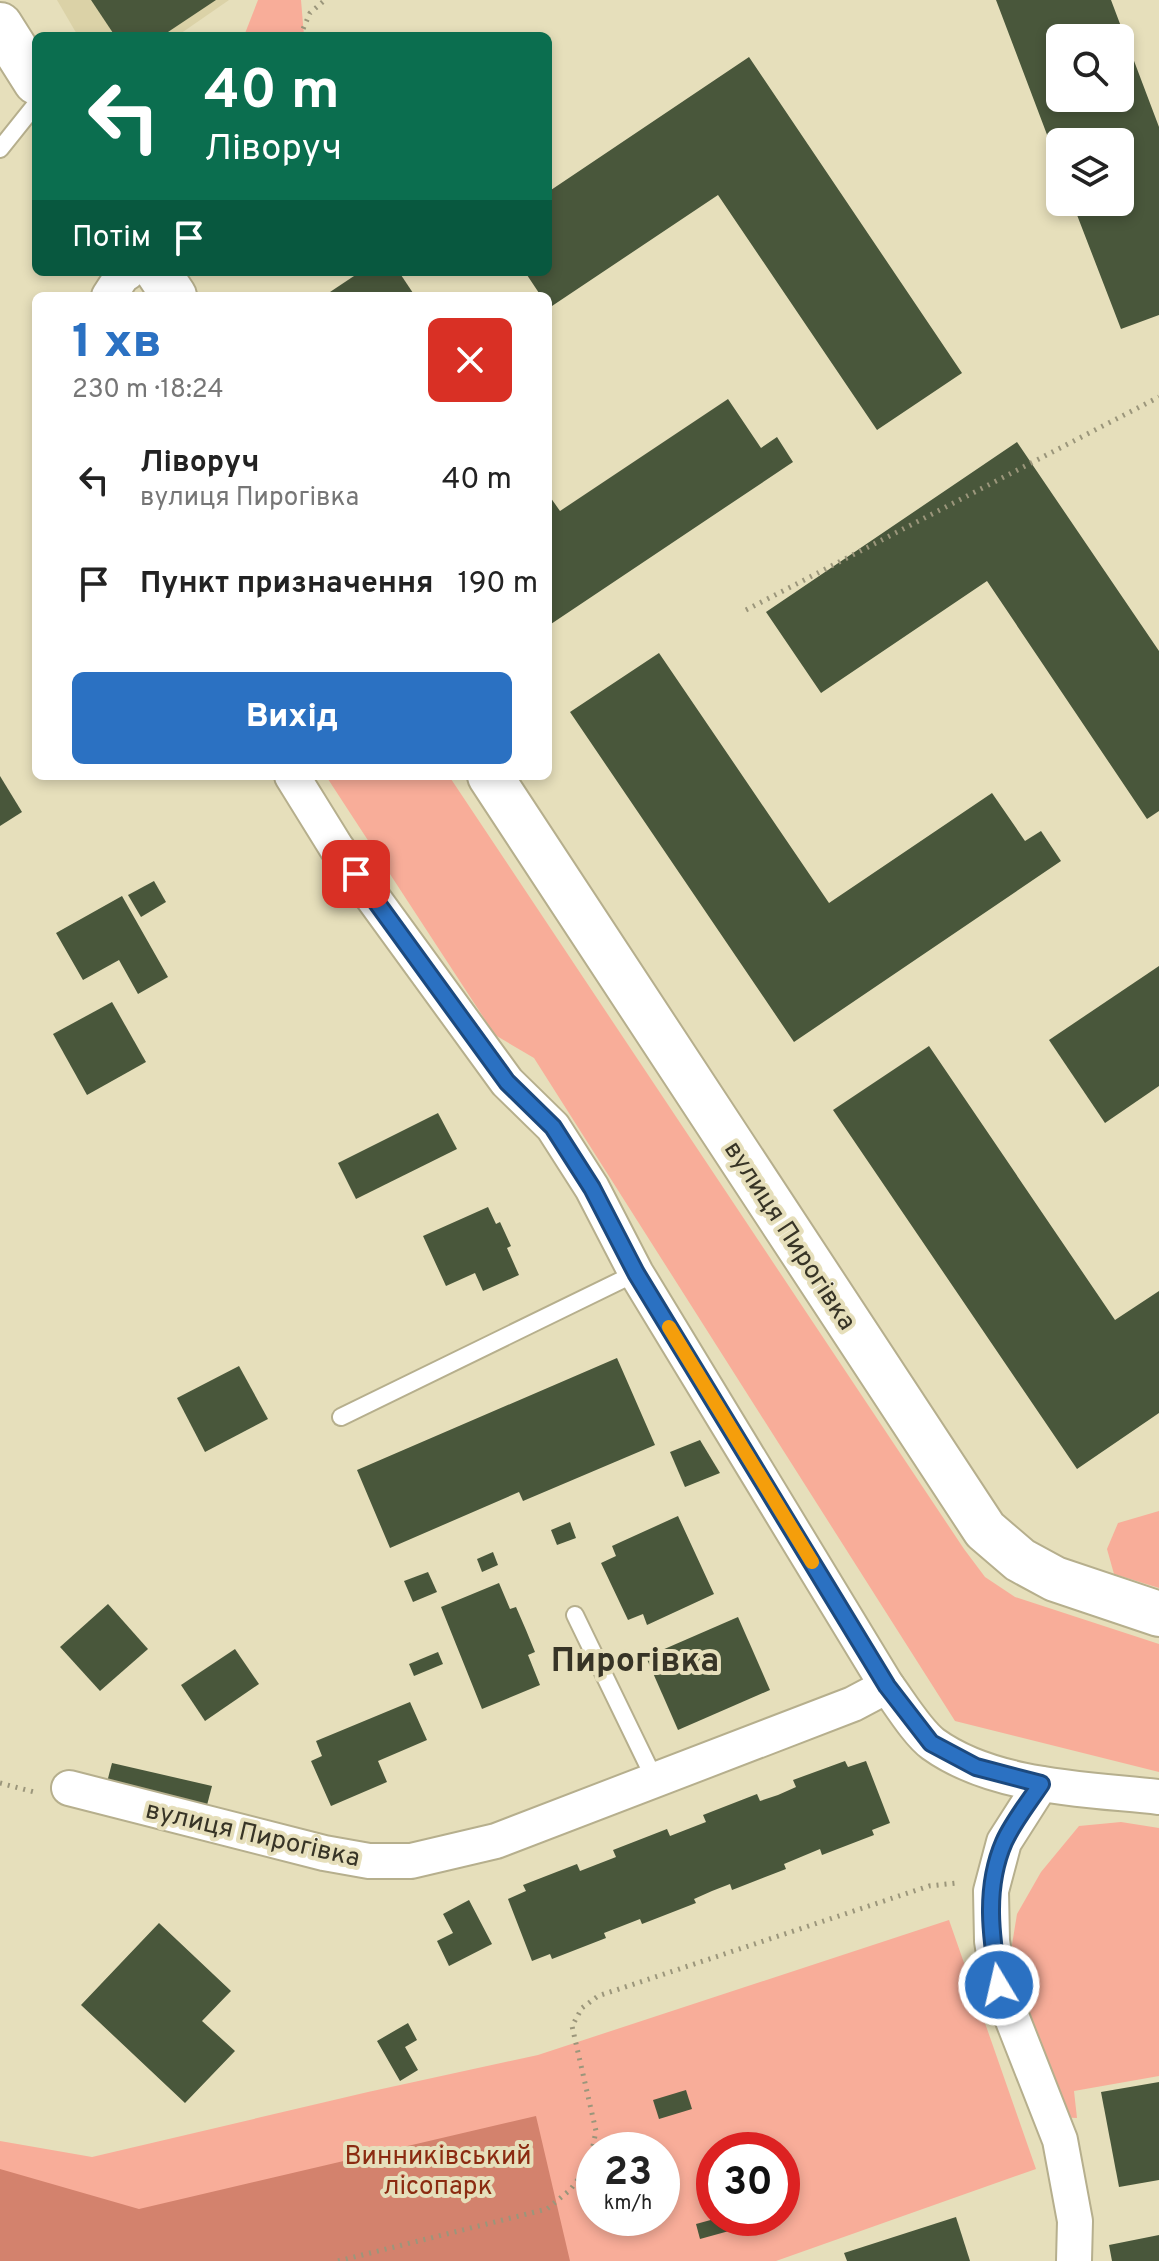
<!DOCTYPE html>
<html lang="uk">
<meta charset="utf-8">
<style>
:root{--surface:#fff;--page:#f6f6f6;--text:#222;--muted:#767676;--accent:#2b71c2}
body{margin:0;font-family:Overpass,sans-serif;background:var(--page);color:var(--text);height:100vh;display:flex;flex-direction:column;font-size:30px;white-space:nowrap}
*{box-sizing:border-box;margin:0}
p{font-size:26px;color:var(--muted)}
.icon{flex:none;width:44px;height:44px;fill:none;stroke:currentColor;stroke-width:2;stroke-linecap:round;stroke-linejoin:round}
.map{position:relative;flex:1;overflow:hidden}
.side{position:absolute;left:32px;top:292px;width:520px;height:488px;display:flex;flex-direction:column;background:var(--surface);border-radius:12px;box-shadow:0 4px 12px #0003}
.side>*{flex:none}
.guide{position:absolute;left:32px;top:32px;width:520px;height:244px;border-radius:12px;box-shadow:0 4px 12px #0003;background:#0b6e4f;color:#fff;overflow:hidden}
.controls{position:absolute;left:1046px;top:24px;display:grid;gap:16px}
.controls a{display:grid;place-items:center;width:88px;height:88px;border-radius:12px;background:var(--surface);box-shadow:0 4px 12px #0003;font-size:40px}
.speed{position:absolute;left:576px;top:2132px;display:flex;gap:16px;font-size:40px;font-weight:700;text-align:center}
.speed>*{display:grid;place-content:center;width:104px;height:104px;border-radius:50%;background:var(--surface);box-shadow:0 4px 12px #0003;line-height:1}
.speed small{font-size:20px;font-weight:400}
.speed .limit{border:12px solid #d22;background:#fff;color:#111}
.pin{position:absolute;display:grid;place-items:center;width:68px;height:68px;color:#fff;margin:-34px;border-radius:16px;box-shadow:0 4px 12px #0006}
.me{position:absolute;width:88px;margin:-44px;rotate:351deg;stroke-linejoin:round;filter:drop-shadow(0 0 6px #0008)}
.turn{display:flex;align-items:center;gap:28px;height:168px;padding:0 40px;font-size:36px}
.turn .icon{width:104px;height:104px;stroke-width:2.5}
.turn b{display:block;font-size:56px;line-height:68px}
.then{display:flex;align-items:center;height:76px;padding:0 40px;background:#0003;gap:16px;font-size:30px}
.round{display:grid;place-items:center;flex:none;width:84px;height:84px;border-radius:12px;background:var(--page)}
.headline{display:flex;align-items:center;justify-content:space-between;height:136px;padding:0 40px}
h1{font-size:48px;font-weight:800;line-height:60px;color:var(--accent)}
.button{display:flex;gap:16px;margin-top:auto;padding:16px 40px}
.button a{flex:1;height:92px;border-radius:12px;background:var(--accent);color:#fff;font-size:32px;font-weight:800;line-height:92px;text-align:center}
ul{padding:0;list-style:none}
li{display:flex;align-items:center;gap:24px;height:104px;padding:0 40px}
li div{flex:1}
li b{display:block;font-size:30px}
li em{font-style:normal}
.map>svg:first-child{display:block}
.built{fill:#dbd2a7}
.green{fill:#f8ad99;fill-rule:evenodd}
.forest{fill:#d3826d}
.building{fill:#49573b;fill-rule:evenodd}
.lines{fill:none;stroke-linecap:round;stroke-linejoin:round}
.lane-casing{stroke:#b6af8d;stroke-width:20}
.street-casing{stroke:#b6af8d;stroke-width:38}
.secondary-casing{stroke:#b6af8d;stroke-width:48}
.path{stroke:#9b967b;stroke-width:5;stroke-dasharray:2 6;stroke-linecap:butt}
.lane{stroke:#fff;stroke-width:16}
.street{stroke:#fff;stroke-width:34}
.secondary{stroke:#fff;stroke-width:44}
.route-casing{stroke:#1c497e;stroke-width:20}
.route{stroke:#2b71c2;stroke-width:14}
.slow{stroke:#f59e0b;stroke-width:14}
.labels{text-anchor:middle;stroke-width:8;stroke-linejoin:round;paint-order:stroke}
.street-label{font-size:26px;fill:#373426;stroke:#e6dfbb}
.park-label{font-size:26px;fill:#8b2b11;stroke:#e6dfbb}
.district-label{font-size:34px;font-weight:bold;fill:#373426;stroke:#e6dfbb}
</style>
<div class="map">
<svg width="1159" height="2261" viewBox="0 0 1159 2261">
<rect width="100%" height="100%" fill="#e6dfbb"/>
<polygon class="built" points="57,0 229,0 177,36 78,36"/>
<g class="green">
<polygon points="258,0 301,0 304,36 244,36"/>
<polygon points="326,776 449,776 964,1549 985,1577 1015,1597 1159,1644 1159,1772 955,1721 534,1058 495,1035"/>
<polygon points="1159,1511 1159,1588 1114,1574 1107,1549 1118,1523"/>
<polygon points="1121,1822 1159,1828 1159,2076 1074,2091 1077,2118 1056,2117 1017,1994 1010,1957 1017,1914 1041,1872 1079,1826"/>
<path d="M 949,1920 L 1036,2169 L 776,2261 L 0,2261 L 0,2141 L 92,2157 L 368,2092 L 538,2055 ZM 594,2150 L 662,2150 L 662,2218 L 594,2218 ZM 714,2150 L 782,2150 L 782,2218 L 714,2218 Z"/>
</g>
<polygon class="forest" points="536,2116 570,2261 0,2261 0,2169 139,2209"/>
<g class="building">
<polygon points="91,0 216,0 162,36 115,36"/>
<path d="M 996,0 L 1111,0 L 1159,127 L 1159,315 L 1121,329 L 1072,202 L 1120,202 L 1120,142 L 1060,142 L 1060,169 ZM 1060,38 L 1120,38 L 1120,98 L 1060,98 Z"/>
<polygon points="749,57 962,373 877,430 718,195 549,308 548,296 541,296 525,272 548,272 548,192"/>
<polygon points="360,272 399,272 415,296 324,296"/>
<polygon points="728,399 761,448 777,437 793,462 548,626 548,494 560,511"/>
<polygon points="1017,442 1159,651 1159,811 1147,819 987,581 821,693 766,612"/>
<polygon points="659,653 829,903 992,793 1025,841 1041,831 1061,861 794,1042 570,712"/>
<polygon points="0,776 22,812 0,826"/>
<polygon points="154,881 166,902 141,917 128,895"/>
<polygon points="122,896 168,977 138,994 119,960 83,980 56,933"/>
<polygon points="1159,966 1159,1086 1105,1123 1049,1040"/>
<polygon points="112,1002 146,1062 87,1095 53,1034"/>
<polygon points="929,1046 1115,1320 1159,1291 1159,1413 1077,1469 833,1110"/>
<polygon points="438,1113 457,1149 356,1199 338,1163"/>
<polygon points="488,1207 496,1224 500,1222 511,1246 507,1248 519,1275 483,1291 475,1273 446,1286 423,1236"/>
<polygon points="617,1358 655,1445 523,1501 519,1492 390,1548 357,1470"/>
<polygon points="239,1366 268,1419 205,1452 177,1398"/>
<polygon points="700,1440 720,1473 685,1487 670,1452"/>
<polygon points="678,1516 714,1594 647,1625 643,1614 628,1620 601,1563 616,1556 612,1546"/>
<polygon points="570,1522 576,1538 557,1545 551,1530"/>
<polygon points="493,1552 498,1565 482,1572 477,1559"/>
<polygon points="428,1572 437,1592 413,1602 404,1581"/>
<polygon points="499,1583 510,1609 516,1607 526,1630 535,1652 528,1655 540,1685 482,1709 441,1607"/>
<polygon points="108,1604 148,1649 100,1691 60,1647"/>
<polygon points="738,1617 770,1690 678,1730 646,1657"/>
<polygon points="235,1649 259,1684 205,1721 181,1685"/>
<polygon points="438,1652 443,1664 414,1676 409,1664"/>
<polygon points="410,1702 427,1740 378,1761 387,1782 331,1806 311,1761 322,1756 316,1741"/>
<polygon points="845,1761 848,1767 866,1761 890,1823 872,1830 874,1835 822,1855 820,1849 784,1864 786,1869 732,1890 730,1884 712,1891 694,1899 696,1903 642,1924 640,1919 604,1933 606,1938 552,1959 550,1954 532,1961 508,1899 526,1891 523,1885 577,1864 580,1871 616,1857 613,1850 667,1829 670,1836 706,1822 703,1815 757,1794 760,1801 778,1795 796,1787 793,1780"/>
<polygon points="112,1763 212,1786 206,1809 106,1786"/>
<polygon points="469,1900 492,1944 449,1966 437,1941 453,1933 443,1914"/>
<polygon points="159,1923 231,1991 202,2021 235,2051 185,2103 81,2005"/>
<polygon points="408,2023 417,2040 405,2047 418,2070 400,2081 377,2041"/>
<polygon points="1159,2082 1159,2180 1119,2187 1101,2092"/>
<polygon points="686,2090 692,2109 659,2119 653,2100"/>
<polygon points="714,2164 714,2184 708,2186 702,2168"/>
<polygon points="956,2217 970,2261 847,2261 844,2253"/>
<polygon points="718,2218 725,2218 729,2231 700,2239 696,2224"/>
<polygon points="1159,2235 1159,2261 1112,2261 1109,2245"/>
</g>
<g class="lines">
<defs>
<g id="lane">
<polyline points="0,149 36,104"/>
<polyline points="341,1417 636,1273"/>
<polyline points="575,1615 655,1780"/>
</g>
<g id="street">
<polyline points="109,296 122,276 128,272"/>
<path d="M 292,776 L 336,847 L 507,1082 L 553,1127 L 592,1188 L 636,1273 L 887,1686 C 899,1702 917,1732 933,1744 C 994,1788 1087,1789 1159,1797"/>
<polyline points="1041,1784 1004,1842 991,1891 992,1941 999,1985 1060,2140 1075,2221 1074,2261"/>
<polyline points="69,1788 324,1853 369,1861 411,1861 496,1841 853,1704 887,1686"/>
</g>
<g id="secondary">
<polyline points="0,25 36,82"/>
<polyline points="158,272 174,296"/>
<polyline points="490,776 985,1530 1020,1560 1055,1579 1159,1614"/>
</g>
</defs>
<use href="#lane" class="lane-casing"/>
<use href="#street" class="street-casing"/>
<use href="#secondary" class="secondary-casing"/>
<g class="path">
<polyline points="300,36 310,13 325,0"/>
<polyline points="746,610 1159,397"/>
<polyline points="0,1783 34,1792"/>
<polyline points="338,2261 547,2209 570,2190 589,2165 596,2131 572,2026 582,2008 598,1996 929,1886 956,1883"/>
</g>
<use href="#lane" class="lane"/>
<use href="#street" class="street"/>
<use href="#secondary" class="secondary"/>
</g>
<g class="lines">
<defs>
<path id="route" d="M 356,874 L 507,1082 L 553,1127 L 592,1188 L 636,1273 L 887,1686 L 931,1743 L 976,1767 L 1041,1784 C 1029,1802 1013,1822 1004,1842 C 984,1888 991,1937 999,1985"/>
</defs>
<use href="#route" class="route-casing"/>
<use href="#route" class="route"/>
<polyline class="slow" points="669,1327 812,1562"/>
</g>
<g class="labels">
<g class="street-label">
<text transform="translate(791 1235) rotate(57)" y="9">вулиця Пирогівка</text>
<text transform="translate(253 1833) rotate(13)" y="9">вулиця Пирогівка</text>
</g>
<g class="park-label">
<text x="438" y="2164">Винниківський<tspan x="438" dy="30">лісопарк</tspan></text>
</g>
<g class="district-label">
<text x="635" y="1671">Пирогівка</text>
</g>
</g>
</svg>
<div class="controls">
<a><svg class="icon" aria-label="search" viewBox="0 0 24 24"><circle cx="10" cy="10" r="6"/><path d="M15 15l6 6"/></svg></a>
<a><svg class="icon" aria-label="layers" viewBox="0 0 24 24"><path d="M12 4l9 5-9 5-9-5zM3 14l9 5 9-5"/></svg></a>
</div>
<div class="speed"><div>23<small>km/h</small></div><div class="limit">30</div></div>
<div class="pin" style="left:356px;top:874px;background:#d93025"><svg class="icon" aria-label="arrive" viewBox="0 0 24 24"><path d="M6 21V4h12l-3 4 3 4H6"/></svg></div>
<svg class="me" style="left:999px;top:1985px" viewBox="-20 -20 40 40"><circle r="17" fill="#2b71c2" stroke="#fff" stroke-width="3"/><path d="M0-11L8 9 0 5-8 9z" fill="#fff"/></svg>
<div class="guide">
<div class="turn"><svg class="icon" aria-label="left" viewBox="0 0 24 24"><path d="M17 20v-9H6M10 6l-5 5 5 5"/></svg><div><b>40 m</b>Ліворуч</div></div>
<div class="then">Потім<svg class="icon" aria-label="arrive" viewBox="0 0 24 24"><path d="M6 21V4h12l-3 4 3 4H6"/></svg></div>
</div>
<section class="side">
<div class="headline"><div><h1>1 хв</h1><p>230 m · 18:24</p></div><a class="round" style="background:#d93025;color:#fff"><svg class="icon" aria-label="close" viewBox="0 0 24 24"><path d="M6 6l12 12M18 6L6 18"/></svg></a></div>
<ul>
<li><svg class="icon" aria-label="left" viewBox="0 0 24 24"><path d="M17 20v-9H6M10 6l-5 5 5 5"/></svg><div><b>Ліворуч</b><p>вулиця Пирогівка</p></div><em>40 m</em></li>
<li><svg class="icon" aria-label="arrive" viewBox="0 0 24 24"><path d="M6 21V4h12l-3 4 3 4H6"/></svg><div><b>Пункт призначення</b></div><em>190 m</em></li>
</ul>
<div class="button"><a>Вихід</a></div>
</section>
</div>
